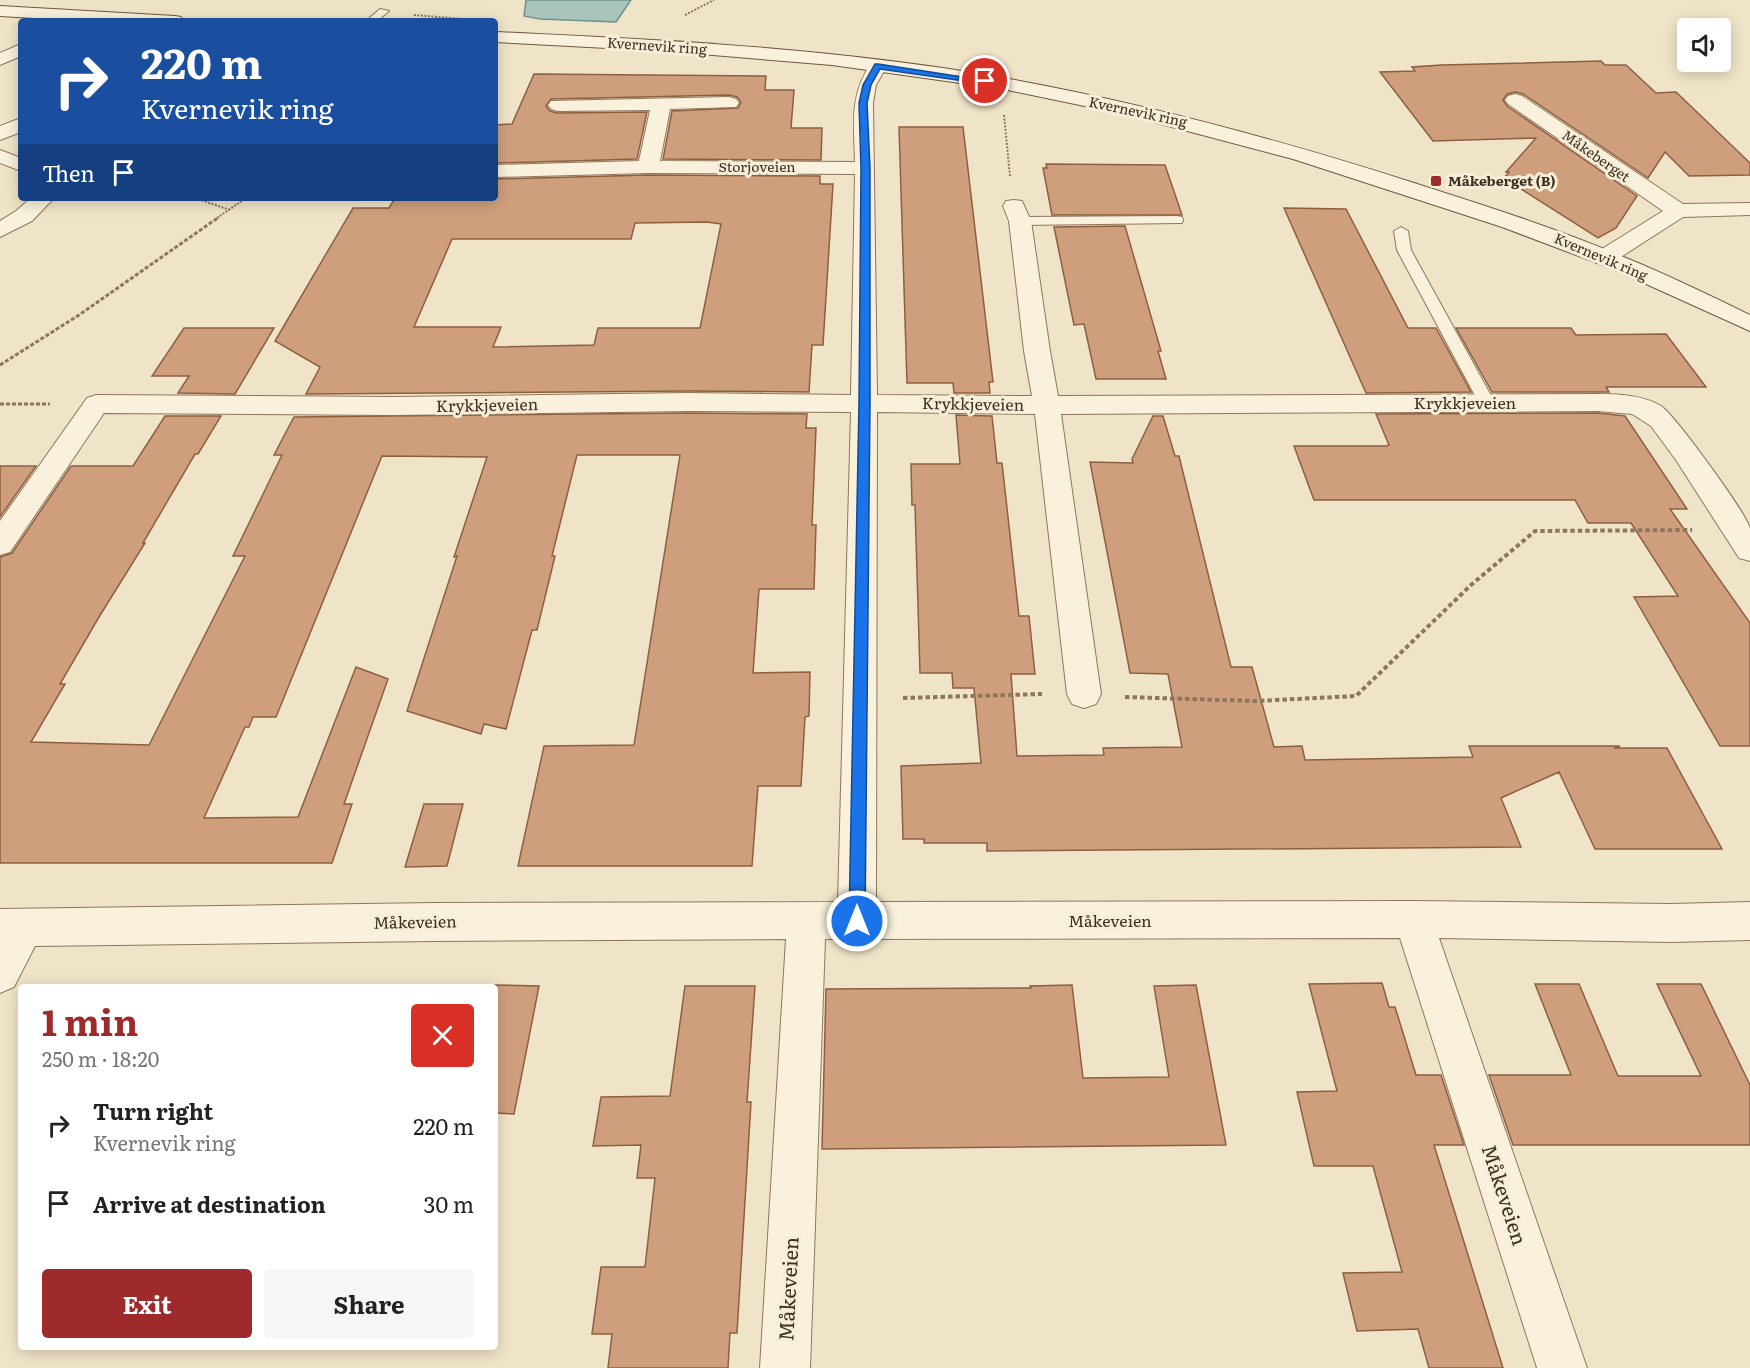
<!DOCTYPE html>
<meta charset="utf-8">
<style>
:root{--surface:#fff;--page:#f6f6f6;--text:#222;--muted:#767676;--accent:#9e2a2b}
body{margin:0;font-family:Literata,serif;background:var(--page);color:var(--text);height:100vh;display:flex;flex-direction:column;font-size:22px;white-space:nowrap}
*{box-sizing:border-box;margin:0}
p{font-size:20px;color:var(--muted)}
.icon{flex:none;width:33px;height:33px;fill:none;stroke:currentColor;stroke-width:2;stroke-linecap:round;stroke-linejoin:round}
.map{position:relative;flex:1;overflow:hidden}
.side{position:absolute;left:18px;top:984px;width:480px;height:366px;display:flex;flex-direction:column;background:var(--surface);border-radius:6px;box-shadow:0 3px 15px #0003}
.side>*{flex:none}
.banner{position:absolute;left:18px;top:18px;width:480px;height:183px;border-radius:6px;box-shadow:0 3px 15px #0003;background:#1a4fa0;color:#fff;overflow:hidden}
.tools{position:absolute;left:1677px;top:18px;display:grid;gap:12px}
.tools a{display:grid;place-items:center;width:54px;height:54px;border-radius:6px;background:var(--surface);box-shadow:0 3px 15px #0003;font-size:30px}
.pin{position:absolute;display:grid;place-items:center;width:51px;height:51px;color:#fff;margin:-26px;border:3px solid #fff;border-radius:50%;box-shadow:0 2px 6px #0007}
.me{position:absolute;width:66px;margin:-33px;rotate:0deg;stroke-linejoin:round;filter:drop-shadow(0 0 4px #0008)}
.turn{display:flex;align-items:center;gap:21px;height:126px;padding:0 24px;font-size:27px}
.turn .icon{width:78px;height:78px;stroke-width:2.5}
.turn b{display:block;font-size:42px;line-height:51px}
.then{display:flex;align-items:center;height:57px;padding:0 24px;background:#0003;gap:12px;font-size:22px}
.round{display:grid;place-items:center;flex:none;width:63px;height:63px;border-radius:6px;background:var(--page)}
.summary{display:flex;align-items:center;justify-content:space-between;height:102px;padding:0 24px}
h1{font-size:36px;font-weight:700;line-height:45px;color:var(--accent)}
.cta{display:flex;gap:12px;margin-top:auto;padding:12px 24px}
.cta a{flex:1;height:69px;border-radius:6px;background:var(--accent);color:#fff;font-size:24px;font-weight:700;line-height:69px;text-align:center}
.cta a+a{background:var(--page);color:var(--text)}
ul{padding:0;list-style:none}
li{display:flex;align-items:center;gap:18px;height:78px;padding:0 24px}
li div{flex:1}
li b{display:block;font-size:22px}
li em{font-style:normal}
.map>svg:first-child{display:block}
.water{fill:#a9c4bc;stroke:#6f938a;stroke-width:1.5}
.building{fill:#cf9f7d;stroke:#8d5f41;stroke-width:1.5;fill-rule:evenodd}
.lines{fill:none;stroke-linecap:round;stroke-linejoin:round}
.service-casing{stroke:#8d765c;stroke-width:2}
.minor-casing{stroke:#8d765c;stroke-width:2}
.secondary-casing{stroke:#6f573f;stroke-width:2}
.path-far2{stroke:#8d765c;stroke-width:2;stroke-dasharray:2 1.5;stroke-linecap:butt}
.path-far1{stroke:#8d765c;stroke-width:3;stroke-dasharray:4 2;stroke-linecap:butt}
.path{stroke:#8d765c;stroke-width:4;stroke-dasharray:4.5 3;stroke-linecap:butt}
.service{fill:#faf1dc;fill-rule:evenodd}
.minor{fill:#faf1dc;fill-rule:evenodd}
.secondary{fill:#faf1dc;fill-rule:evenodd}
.route{fill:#1a73e8;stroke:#114b97;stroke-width:1.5}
.poi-dot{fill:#9e2a2b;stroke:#f7eed8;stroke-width:2}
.labels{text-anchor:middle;stroke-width:6;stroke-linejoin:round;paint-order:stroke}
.far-street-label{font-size:14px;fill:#3d2e20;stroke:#f7eed8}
.far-poi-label{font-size:14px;font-weight:bold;fill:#3d2e20;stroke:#f7eed8;text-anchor:start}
.street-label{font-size:16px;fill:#3d2e20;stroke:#f7eed8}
.near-street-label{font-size:20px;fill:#3d2e20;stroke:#f7eed8}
</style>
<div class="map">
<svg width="1750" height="1368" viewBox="0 0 1750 1368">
<rect width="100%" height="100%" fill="#f0e4c8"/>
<polygon class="water" points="526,0 631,0 616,22 540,19 524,16"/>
<g class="building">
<polygon points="1601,61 1605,65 1626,65 1656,93 1676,92 1750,163 1750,175 1689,176 1665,152 1648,178 1523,94 1516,92 1507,94 1503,100 1507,106 1637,196 1616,228 1598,238 1504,178 1509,172 1506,172 1536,138 1433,141 1380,72 1415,71 1412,67 1442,65"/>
<polygon points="534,74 766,76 765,90 794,90 791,128 822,128 821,160 663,159 672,111 738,108 741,102 737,97 729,95 551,99 546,106 550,111 557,113 647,112 637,159 495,163 495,125 512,124"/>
<polygon points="899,127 963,127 993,382 989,382 990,393 954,393 953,383 907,383"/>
<polygon points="1046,164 1165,165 1182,215 1052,215 1043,168 1047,168"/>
<path d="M 648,175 L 820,176 L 820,184 L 833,184 L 823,345 L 812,345 L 809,392 L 689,391 L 306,394 L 320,367 L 275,341 L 353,208 L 389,208 L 395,198 L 495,198 L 495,179 ZM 707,222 L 721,224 L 700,328 L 598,328 L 594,345 L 493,347 L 501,327 L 414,327 L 452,239 L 631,239 L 635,223 Z"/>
<polygon points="1284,208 1346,209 1408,328 1436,328 1471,392 1366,393"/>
<polygon points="1125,226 1161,351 1158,351 1166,379 1096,379 1084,324 1074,325 1054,227"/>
<polygon points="184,328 274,328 235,394 178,393 189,376 152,376"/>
<polygon points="1456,328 1571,328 1576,335 1666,334 1706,387 1606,387 1609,392 1492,392"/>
<polygon points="689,413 807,414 806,428 816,428 812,525 816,525 814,589 759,589 753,673 810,672 809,716 805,717 801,786 758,786 752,866 518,866 544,746 634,745 680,455 577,455 552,556 555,556 537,630 532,630 506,729 484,724 481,734 407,711 457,556 454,557 487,457 382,456 276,717 253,717 249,727 245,727 204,818 298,817 356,667 388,679 344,804 352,804 332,863 0,863 0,557 12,553 71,466 133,466 165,416 221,416 198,454 195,454 143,543 145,543 99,617 60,684 65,684 31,742 149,745 245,556 233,556 282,455 274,455 294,417"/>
<polygon points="1598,413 1625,416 1687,509 1670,509 1750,623 1750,746 1720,746 1634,597 1678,596 1631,523 1588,523 1575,500 1314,500 1294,446 1386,446 1389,445 1376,414"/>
<polygon points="956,415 992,416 997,463 1002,463 1019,616 1029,616 1035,674 1011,674 1017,756 1104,755 1103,748 1182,747 1168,674 1130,673 1090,462 1133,463 1132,459 1153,416 1163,416 1175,456 1179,456 1231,667 1252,667 1274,747 1302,746 1305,760 1473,757 1469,746 1620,746 1614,748 1667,748 1722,849 1595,849 1559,772 1501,798 1521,847 987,851 987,843 924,843 924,839 903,839 901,766 981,763 974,688 953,688 952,673 920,673 915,505 912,505 911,464 960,464"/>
<polygon points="0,466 36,466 0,517"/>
<polygon points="424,804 463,804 447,866 405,867"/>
<polygon points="1382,983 1389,1007 1395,1007 1416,1075 1441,1075 1464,1145 1434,1145 1503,1368 1429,1368 1418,1329 1357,1331 1343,1273 1402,1272 1373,1166 1314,1166 1297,1092 1337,1091 1309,984"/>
<polygon points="1535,984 1579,984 1618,1076 1701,1076 1657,984 1701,984 1750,1085 1750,1145 1513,1145 1489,1075 1571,1075"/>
<polygon points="495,985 539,986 514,1114 495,1113"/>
<polygon points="1072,985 1083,1078 1169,1077 1154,986 1196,985 1226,1145 822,1149 826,989 1031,988 1030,986"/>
<polygon points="685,986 755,986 747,1102 751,1102 737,1333 730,1333 728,1368 608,1368 612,1334 592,1334 601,1267 645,1267 655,1178 637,1178 641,1145 593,1146 601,1097 670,1096"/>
</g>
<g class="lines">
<defs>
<g id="service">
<polygon points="380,9 389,11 377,21 366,21"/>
<polygon points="1177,216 1182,217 1183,220 1182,223 1020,225 1014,221 1020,217"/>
<polygon points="1401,227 1408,231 1411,250 1495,403 1492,407 1482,407 1479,403 1397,250 1394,231"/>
</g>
<g id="minor">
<polygon points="21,44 21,56 0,65 0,53"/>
<path d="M 878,61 L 884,62 L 887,66 L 876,85 L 873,103 L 877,395 L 1032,396 L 1024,351 L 1009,221 L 1003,206 L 1006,201 L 1014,200 L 1022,201 L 1031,221 L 1050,351 L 1058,396 L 1598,394 C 1618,394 1643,395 1661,406 C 1674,414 1748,515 1750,529 C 1750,539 1750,551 1750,561 L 1739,558 L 1676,460 L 1651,426 L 1632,414 L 1598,411 L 1061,414 L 1101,694 L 1096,704 L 1084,708 L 1072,704 L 1067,694 L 1035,414 L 877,412 L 876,902 L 1413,901 L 1671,904 L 1750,902 L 1750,940 L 1671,942 L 1439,938 L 1587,1368 L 1537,1368 L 1400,938 L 825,939 L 810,1368 L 760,1368 L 786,939 L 435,941 L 35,946 L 14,987 L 0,993 L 0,909 L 435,903 L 838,902 L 851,412 L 689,411 L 393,415 L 104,413 L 10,552 L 0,555 L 0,521 L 87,398 L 96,395 L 393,397 L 689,393 L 851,395 L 855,174 L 648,173 L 495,177 L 495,165 L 639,161 L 650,110 L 558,111 L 551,109 L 548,105 L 551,101 L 729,97 L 736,99 L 739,103 L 736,107 L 670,109 L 660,161 L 855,162 C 854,123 849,95 872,62 Z"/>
<polygon points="1515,94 1522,96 1683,204 1750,203 1750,215 1683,217 1613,262 1605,264 1597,262 1594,257 1597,252 1663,211 1508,104 1505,100 1508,96"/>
<polygon points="21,118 21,132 0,140 0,126"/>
<polygon points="0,150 21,158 21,171 0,163"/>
<polygon points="31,198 54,198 32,221 0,237 0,221 16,211"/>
</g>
<g id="secondary">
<polygon points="0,6 175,16 181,17 184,21 85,21 0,16"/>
<path d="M 495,32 C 645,39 795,46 943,68 C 1102,92 1258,133 1411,182 C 1483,205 1556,228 1626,258 C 1668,275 1709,295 1750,315 L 1750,331 L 1613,269 L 1502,227 L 1293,159 L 1123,114 L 1003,89 L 832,65 L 664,51 L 495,42 Z"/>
</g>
</defs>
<use href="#service" class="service-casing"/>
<use href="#minor" class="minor-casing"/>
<use href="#secondary" class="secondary-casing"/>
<g class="path-far2">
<polyline points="414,15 475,20"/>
<polyline points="685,15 714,0"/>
<polyline points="1004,115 1010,176"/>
<polyline points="195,198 230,210"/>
<polyline points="217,218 246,198"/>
</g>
<g class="path-far1">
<polyline points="0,365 79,315 219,217"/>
<polyline points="0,404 50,404"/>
</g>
<g class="path">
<polyline points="1125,697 1255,701 1356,696 1471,585 1535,531 1692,530"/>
<polyline points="903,698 1042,694"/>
</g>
<use href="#service" class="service"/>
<use href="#minor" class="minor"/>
<use href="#secondary" class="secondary"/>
</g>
<polygon class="route" points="878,64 989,81 985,84 880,69 871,85 867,103 870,168 870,403 865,921 863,926 857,928 851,926 849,921 859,403 861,168 859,103 863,85 875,64"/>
<rect class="poi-dot" x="1430" y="175" width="12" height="12" rx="3"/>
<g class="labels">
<g class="far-street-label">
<text transform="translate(657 46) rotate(4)" y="5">Kvernevik ring</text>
<text transform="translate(1138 112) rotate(12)" y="5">Kvernevik ring</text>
<text transform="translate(1596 156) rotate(35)" y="5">Måkeberget</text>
<text x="757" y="172">Storjoveien</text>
<text transform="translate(1601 257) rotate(23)" y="5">Kvernevik ring</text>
</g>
<g class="far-poi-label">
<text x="1448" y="186">Måkeberget (B)</text>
</g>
<g class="street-label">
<text x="1465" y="409">Krykkjeveien</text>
<text transform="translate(973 404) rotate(1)" y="6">Krykkjeveien</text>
<text transform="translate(487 405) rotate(-1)" y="6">Krykkjeveien</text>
<text x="1110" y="927">Måkeveien</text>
<text transform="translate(415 922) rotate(-1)" y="6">Måkeveien</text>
</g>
<g class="near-street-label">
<text transform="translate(1504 1195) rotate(72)" y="7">Måkeveien</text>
<text transform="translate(789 1289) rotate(-87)" y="7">Måkeveien</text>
</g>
</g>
</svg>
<div class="tools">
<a><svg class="icon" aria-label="sound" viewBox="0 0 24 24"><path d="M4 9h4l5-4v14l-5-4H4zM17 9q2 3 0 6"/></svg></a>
</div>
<div class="pin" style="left:985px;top:81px;background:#d93025"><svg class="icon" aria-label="arrive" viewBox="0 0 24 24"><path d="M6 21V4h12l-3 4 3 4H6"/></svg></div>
<svg class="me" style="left:857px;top:921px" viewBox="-20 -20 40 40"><circle r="17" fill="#1a73e8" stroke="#fff" stroke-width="3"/><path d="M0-11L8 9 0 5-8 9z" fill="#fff"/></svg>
<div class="banner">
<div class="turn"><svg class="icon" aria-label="right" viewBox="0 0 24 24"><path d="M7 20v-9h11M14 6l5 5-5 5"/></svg><div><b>220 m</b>Kvernevik ring</div></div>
<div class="then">Then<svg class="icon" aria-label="arrive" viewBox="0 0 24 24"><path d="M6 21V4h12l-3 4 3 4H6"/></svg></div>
</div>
<section class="side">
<div class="summary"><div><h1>1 min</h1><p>250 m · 18:20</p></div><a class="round" style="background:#d93025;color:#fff"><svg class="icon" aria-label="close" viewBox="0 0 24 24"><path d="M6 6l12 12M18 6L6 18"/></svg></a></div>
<ul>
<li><svg class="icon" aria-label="right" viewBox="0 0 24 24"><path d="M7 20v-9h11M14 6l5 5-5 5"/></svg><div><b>Turn right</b><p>Kvernevik ring</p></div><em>220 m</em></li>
<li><svg class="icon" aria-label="arrive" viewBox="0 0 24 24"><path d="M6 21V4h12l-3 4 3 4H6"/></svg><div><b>Arrive at destination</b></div><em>30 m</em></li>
</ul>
<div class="cta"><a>Exit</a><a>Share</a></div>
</section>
</div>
